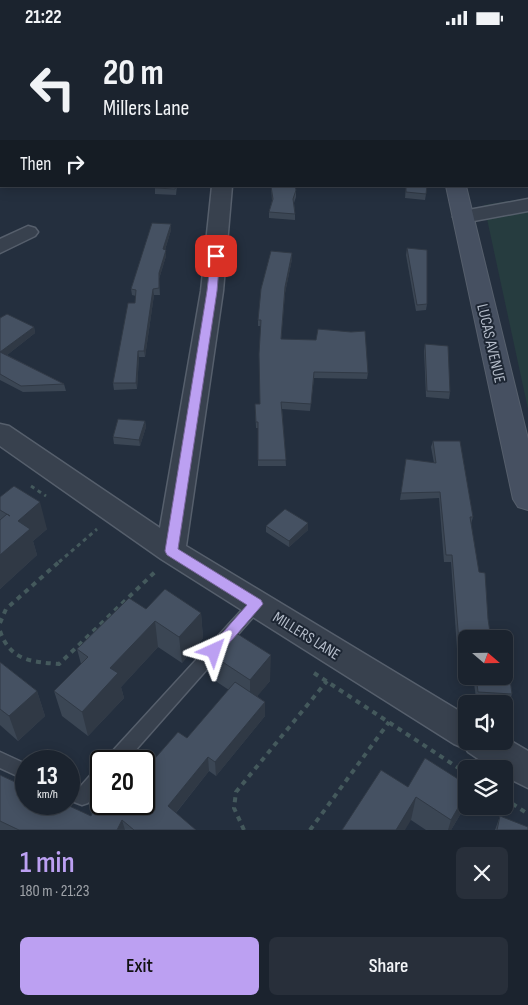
<!DOCTYPE html>
<meta charset="utf-8">
<style>
:root{--surface:#1b232e;--page:#282f3a;--text:#f1f3f6;--muted:#a0a4aa;--line:#39404a;--accent:#bca0f2}
body{margin:0;font-family:"Sofia Sans Condensed",sans-serif;background:var(--page);color:var(--text);height:100vh;display:flex;flex-direction:column;font-size:19px;white-space:nowrap}
*{box-sizing:border-box;margin:0}
p{font-size:16px;color:var(--muted)}
.icon{flex:none;width:28px;height:28px;fill:none;stroke:currentColor;stroke-width:2;stroke-linecap:round;stroke-linejoin:round}
.map{position:relative;height:795px;overflow:hidden}
.sheet{display:flex;flex-direction:column;background:var(--surface);flex:1}
.sheet>*{flex:none}
.guide{position:absolute;left:0px;top:0px;width:529px;height:152px;box-shadow:0 2px 12px #0003,0 0 0 1px var(--line);background:#1b232e;color:var(--text);overflow:hidden}
.needle{width:32px;rotate:110deg}
.fabs{position:absolute;left:458px;top:595px;display:grid;gap:10px}
.fabs a{display:grid;place-items:center;width:55px;height:55px;border-radius:8px;background:var(--surface);box-shadow:0 2px 12px #0003,0 0 0 1px var(--line);font-size:25px}
.speed{position:absolute;left:15px;top:715px;display:flex;gap:10px;font-size:25px;font-weight:700;text-align:center}
.speed>*{display:grid;place-content:center;width:65px;height:65px;border-radius:50%;background:var(--surface);box-shadow:0 2px 12px #0003,0 0 0 1px var(--line);line-height:1}
.speed small{font-size:12px;font-weight:400}
.speed .limit{border:2px solid #111;border-radius:8px;background:#fff;color:#111}
.pin{position:absolute;display:grid;place-items:center;width:42px;height:42px;color:#fff;margin:-21px;border-radius:10px;box-shadow:0 2px 8px #0006}
.me{position:absolute;width:55px;margin:-28px;rotate:42deg;stroke-linejoin:round;filter:drop-shadow(0 0 4px #0008)}
.turn{display:flex;align-items:center;gap:18px;height:105px;padding:0 20px;font-size:22px}
.turn .icon{width:65px;height:65px;stroke-width:2.5}
.turn b{display:block;font-size:35px;line-height:42px}
.then{display:flex;align-items:center;height:48px;padding:0 20px;background:#0003;gap:10px;font-size:19px}
.round{display:grid;place-items:center;flex:none;width:52px;height:52px;border-radius:8px;background:var(--page)}
.overview{display:flex;align-items:center;justify-content:space-between;height:85px;padding:0 20px}
h1{font-size:30px;font-weight:600;line-height:38px;color:var(--accent)}
.primary-button{display:flex;gap:10px;margin-top:auto;padding:10px 20px}
.primary-button a{flex:1;height:58px;border-radius:8px;background:var(--accent);color:#111;font-size:20px;font-weight:600;line-height:58px;text-align:center}
.primary-button a+a{background:var(--page);color:var(--text)}
.status{display:flex;justify-content:space-between;align-items:center;height:35px;padding:0 25px;background:var(--surface);direction:ltr}
.status svg{height:14px;fill:currentColor}
.map>svg:first-child{display:block}
.green{fill:#263c3f}
.lines{fill:none;stroke-linecap:round;stroke-linejoin:round}
.lane-casing{stroke:#565f6c;stroke-width:3}
.street-casing{stroke:#565f6c;stroke-width:3}
.secondary-casing{stroke:#565f6c;stroke-width:2}
.path-far1{stroke:#44595c;stroke-width:3;stroke-dasharray:4 4;stroke-linecap:butt}
.path{stroke:#44595c;stroke-width:4;stroke-dasharray:5 5;stroke-linecap:butt}
.lane{fill:#38414e;fill-rule:evenodd}
.street{fill:#38414e;fill-rule:evenodd}
.secondary{fill:#465061;fill-rule:evenodd}
.wall{fill:#3b4654}
.shaded-wall{fill:#303945}
.building{fill:#455162;stroke:#303945}
.route{fill:#bca0f2;stroke:#7a689d}
.labels{text-anchor:middle;stroke-width:4;stroke-linejoin:round;paint-order:stroke}
.street-label{font-size:16px;fill:#b4bcc9;stroke:#1d2633}
</style>
<div class="status"><b>21:22</b><svg viewBox="0 0 49 12"><path d="M0 12V9h3v3zM5 12V6h3v6zM10 12V3h3v9zM15 12V0h3v12zM26 1h20v11H26zM47 4h2v5h-2z"/></svg></div>
<div class="map">
<svg width="528" height="795" viewBox="0 0 528 795">
<rect width="100%" height="100%" fill="#242f3e"/>
<polygon class="green" points="528,163 528,374 484,170"/>
<g class="lines">
<defs>
<g id="lane">
<rect x="0" y="92" width="1" height="6"/>
<polygon points="256,563 261,565 263,569 261,573 126,726 107,726 109,720 251,565"/>
<polygon points="0,717 26,729 26,745 0,733"/>
<polygon points="101,733 101,753 88,768 82,770 69,765 69,748 80,752 95,735"/>
</g>
<g id="street">
<polygon points="212,151 232,151 223,256 186,511 466,680 466,706 504,706 504,702 528,716 528,753 504,741 504,734 493,734 468,717 466,714 454,709 161,524 0,411 0,389 9,391 160,493 201,256"/>
<polygon points="528,164 528,176 463,188 456,186 453,182 456,178 463,176"/>
<polygon points="28,191 35,193 38,197 35,201 0,218 0,204"/>
</g>
<g id="secondary">
<polygon points="406,0 422,0 423,1 407,1"/>
<polygon points="446,151 466,151 528,404 528,475 518,472 513,464"/>
</g>
</defs>
<use href="#lane" class="lane-casing"/>
<use href="#street" class="street-casing"/>
<use href="#secondary" class="secondary-casing"/>
<g class="path-far1">
<polyline points="31,451 46,461"/>
<polyline points="59,527 97,494"/>
</g>
<g class="path">
<polyline points="0,588 6,574 60,526"/>
<path d="M 0,596 C 10,626 33,627 59,629 L 157,535"/>
<polyline points="314,638 466,738"/>
<polyline points="504,763 528,779"/>
<polyline points="244,795 234,773 236,757 327,646"/>
<polyline points="310,795 389,687"/>
</g>
<use href="#lane" class="lane"/>
<use href="#street" class="street"/>
<use href="#secondary" class="secondary"/>
</g>
<g class="wall">
<polygon points="155,151 177,151 176,160 155,159"/>
<polygon points="271,151 295,151 296,155 296,162 294,168 295,179 295,185 269,183 269,177 272,166"/>
<polygon points="406,151 426,159 425,165 405,163"/>
<polygon points="171,189 171,195 165,215 166,221 159,244 160,260 154,260 145,322 139,322 137,354 114,355 113,348 135,268 136,261 132,260 131,254"/>
<polygon points="407,213 427,269 426,275 416,276 406,220"/>
<polygon points="292,218 292,224 285,258 281,304 368,338 367,344 314,343 310,376 282,374 286,431 258,431 258,393 256,393 255,369 260,369 261,291 258,291 258,285"/>
<polygon points="0,283 34,292 35,298 7,320 64,349 66,356 23,357 0,345"/>
<polygon points="425,309 450,357 449,364 426,362 424,316"/>
<polygon points="145,386 146,392 140,411 114,409 113,402"/>
<polygon points="433,406 473,482 471,489 466,614 457,614 451,527 444,527 439,463 400,465 406,424 434,428 431,412"/>
<polygon points="0,462 47,494 33,506 37,520 0,554"/>
<polygon points="266,491 308,495 289,512 266,497"/>
<polygon points="146,574 201,578 203,603 182,628 158,612 121,652 124,663 88,701 62,681 54,656 81,629 77,614"/>
<polygon points="212,620 270,646 257,661 265,667 265,681 216,741 209,736 176,778 196,795 0,795 0,740 91,781 144,769 187,703 229,655 214,645"/>
<polygon points="0,627 37,656 45,681 18,706 0,690"/>
<polygon points="473,641 504,641 512,659 510,665 476,663"/>
<polygon points="466,749 466,764 463,775 451,795 426,795 411,785 408,752"/>
<polygon points="500,781 528,795 495,795"/>
</g>
<g class="shaded-wall">
<rect x="0" y="13" width="1" height="9"/>
<polygon points="171,189 171,195 163,221 163,214"/>
<polygon points="166,215 166,221 159,244 160,260 159,238"/>
<polygon points="292,218 292,224 285,258 281,311 285,252"/>
<polygon points="153,254 154,260 145,322 144,316"/>
<polygon points="34,292 35,298 2,324 0,317"/>
<polygon points="138,316 139,322 137,354 136,348"/>
<polygon points="145,386 146,392 140,411 139,405"/>
<polygon points="40,467 47,494 33,506 37,520 0,554 0,520 18,486"/>
<polygon points="308,488 308,495 289,512 289,506"/>
<polygon points="201,578 203,603 182,628 179,602"/>
<polygon points="155,586 158,612 121,652 124,663 88,701 82,677 110,633"/>
<polygon points="271,620 270,646 250,670 250,645"/>
<polygon points="37,656 45,681 18,706 9,681"/>
<polygon points="265,667 265,681 216,741 215,727"/>
<polygon points="208,722 209,736 170,785 168,771"/>
<polygon points="466,759 466,764 463,775 451,795 448,795 451,785"/>
<polygon points="416,762 411,785 405,795 396,795"/>
<polygon points="122,785 125,795 117,795"/>
</g>
<g class="building">
<polygon points="1,0 66,0 67,1 1,1 1,13 0,13"/>
<polygon points="155,151 176,151 175,154 155,153"/>
<polygon points="271,151 295,151 296,155 293,164 295,179 269,177 273,164"/>
<polygon points="406,151 427,151 426,159 406,157"/>
<polygon points="152,188 171,189 163,214 166,215 159,238 159,253 153,254 144,316 138,316 136,348 113,348 128,268 135,268 136,255 131,254"/>
<polygon points="407,213 427,215 427,269 417,270"/>
<polygon points="271,216 292,218 285,252 281,304 316,305 318,294 351,297 365,296 368,338 314,337 311,369 281,367 286,425 258,425 258,387 256,387 255,369 260,369 259,319 261,285 258,285 261,254"/>
<polygon points="7,279 34,292 0,317 64,349 21,351 0,339 0,283"/>
<polygon points="425,309 448,311 450,357 427,356"/>
<polygon points="118,384 145,386 139,405 113,402"/>
<polygon points="433,406 460,406 473,482 470,482 479,537 485,538 488,584 491,604 466,604 466,608 459,607 452,520 446,520 440,457 401,458 406,424 436,428"/>
<polygon points="14,451 40,467 18,486 30,494 0,520 0,485 7,479 10,481 0,475 0,462"/>
<polygon points="285,474 308,488 289,506 266,491"/>
<polygon points="165,554 201,578 179,602 155,586 110,633 118,638 82,677 54,656 88,622 77,614 129,563 146,574"/>
<polygon points="233,596 271,620 250,645 212,620"/>
<polygon points="0,627 37,656 9,681 0,674"/>
<polygon points="504,628 508,629 512,659 478,657 476,641 504,641"/>
<polygon points="235,647 265,667 215,727 208,722 168,771 196,795 134,795 122,785 117,795 19,795 0,786 0,740 26,752 26,769 65,769 91,781 101,761 101,769 144,769 144,736 178,697 187,703"/>
<polygon points="425,723 466,749 466,759 451,785 416,762 396,795 342,795 381,735 408,752"/>
<polygon points="500,781 528,792 528,795 497,795"/>
</g>
<polygon class="route" points="216,218 220,221 217,256 178,514 261,565 263,569 219,620 214,622 210,620 208,616 210,612 247,570 167,520 165,516 207,256 211,221"/>
<g class="labels">
<g class="street-label">
<text transform="translate(492 308) rotate(77)" y="6">LUCAS AVENUE</text>
<text transform="translate(307 600) rotate(32)" y="6">MILLERS LANE</text>
</g>
</g>
</svg>
<div class="fabs">
<a><svg class="needle" viewBox="-14 -14 28 28"><path d="M0-13l5 13h-10z" fill="#e53935"/><path d="M0 13l5-13h-10z" fill="#a0a4aa"/></svg></a>
<a><svg class="icon" aria-label="sound" viewBox="0 0 24 24"><path d="M4 9h4l5-4v14l-5-4H4zM17 9q2 3 0 6"/></svg></a>
<a><svg class="icon" aria-label="layers" viewBox="0 0 24 24"><path d="M12 4l9 5-9 5-9-5zM3 14l9 5 9-5"/></svg></a>
</div>
<div class="speed"><div>13<small>km/h</small></div><div class="limit">20</div></div>
<div class="pin" style="left:216px;top:221px;background:#d93025"><svg class="icon" aria-label="arrive" viewBox="0 0 24 24"><path d="M6 21V4h12l-3 4 3 4H6"/></svg></div>
<svg class="me" style="left:214px;top:616px" viewBox="-20 -20 40 40"><path d="M0-17L14 15 0 8-14 15z" fill="#bca0f2" stroke="#fff" stroke-width="4"/></svg>
<div class="guide">
<div class="turn"><svg class="icon" aria-label="left" viewBox="0 0 24 24"><path d="M17 20v-9H6M10 6l-5 5 5 5"/></svg><div><b>20 m</b>Millers Lane</div></div>
<div class="then">Then<svg class="icon" aria-label="right" viewBox="0 0 24 24"><path d="M7 20v-9h11M14 6l5 5-5 5"/></svg></div>
</div>
</div>
<section class="sheet">
<div class="overview"><div><h1>1 min</h1><p>180 m · 21:23</p></div><a class="round"><svg class="icon" aria-label="close" viewBox="0 0 24 24"><path d="M6 6l12 12M18 6L6 18"/></svg></a></div>
<div class="primary-button"><a>Exit</a><a>Share</a></div>
</section>
